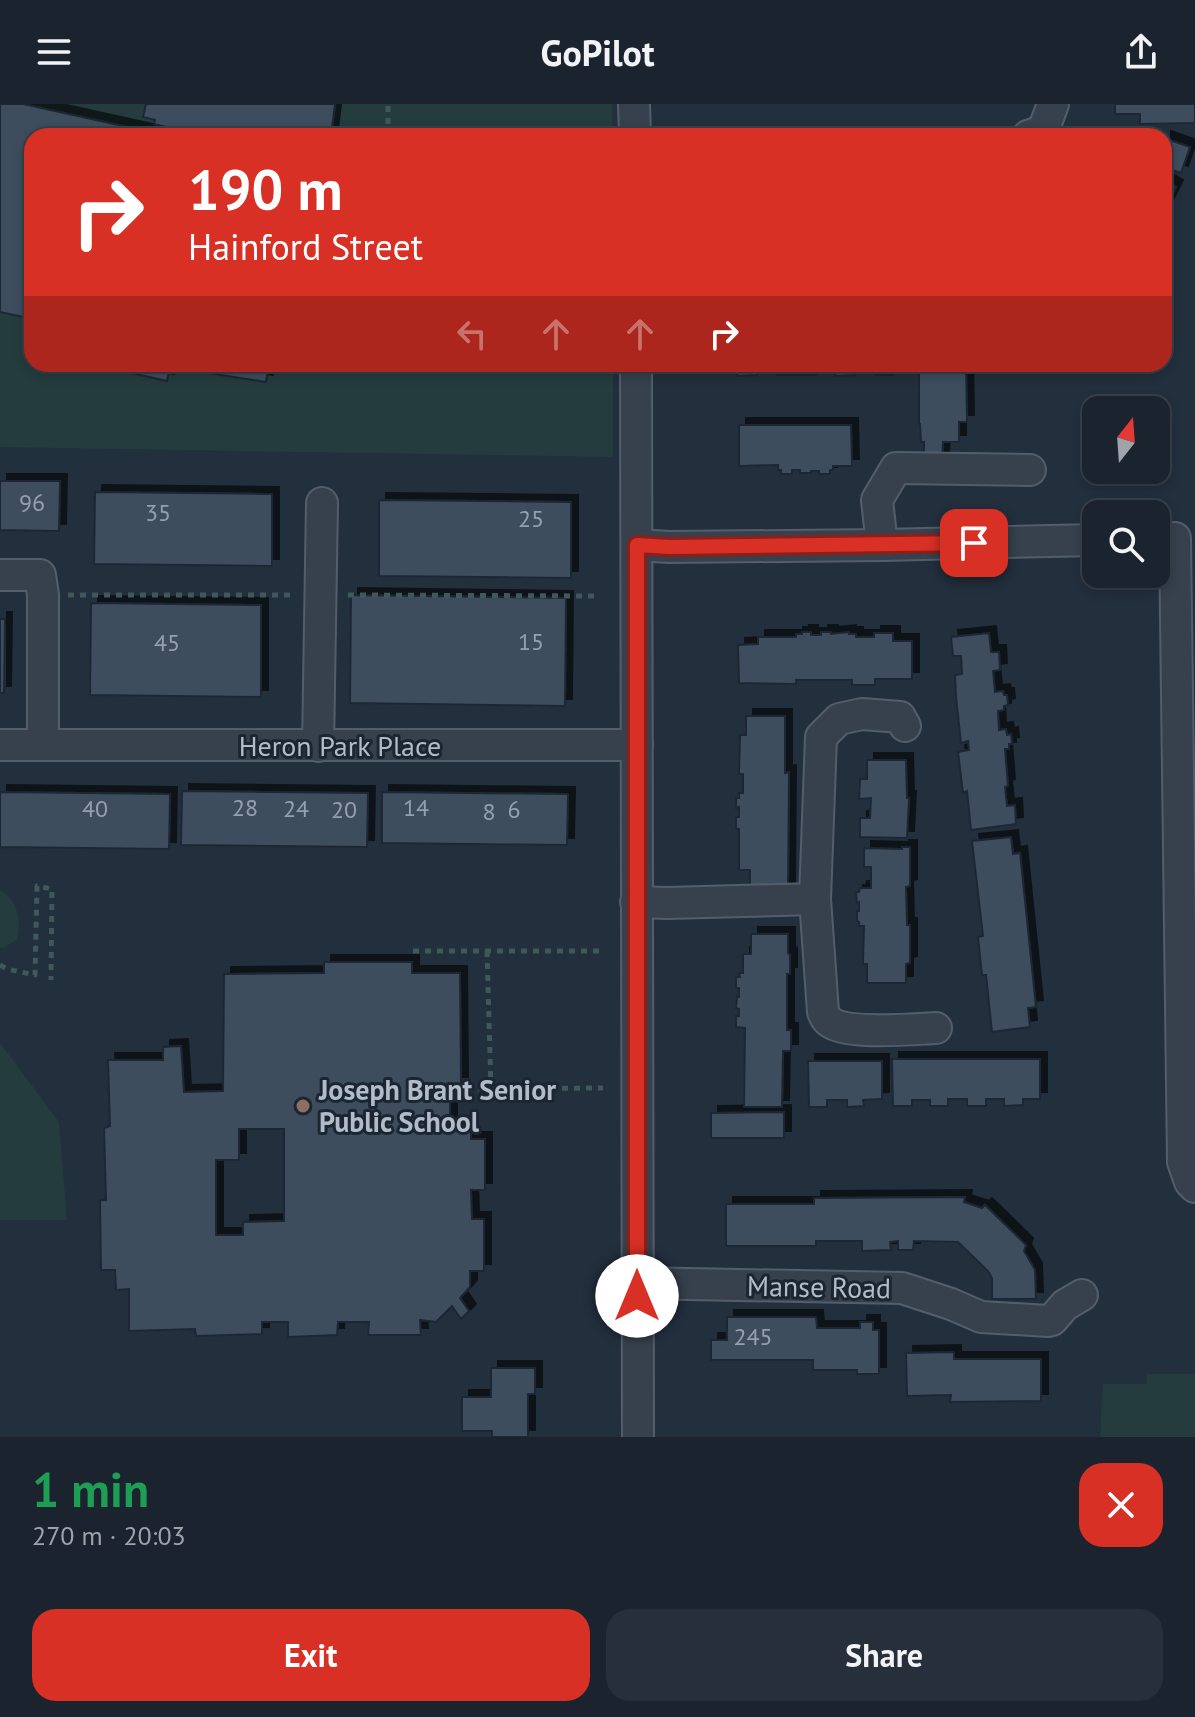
<!DOCTYPE html>
<meta charset="utf-8">
<style>
:root{--surface:#1a232e;--page:#272f3a;--text:#f1f3f6;--muted:#9fa4aa;--line:#38404a;--accent:#d93025}
body{margin:0;font-family:"PT Sans",sans-serif;background:var(--page);color:var(--text);height:100vh;display:flex;flex-direction:column;font-size:30px;white-space:nowrap}
*{box-sizing:border-box;margin:0}
p{font-size:26px;color:var(--muted)}
.icon{flex:none;width:44px;height:44px;fill:none;stroke:currentColor;stroke-width:2;stroke-linecap:round;stroke-linejoin:round}
.map{position:relative;height:1333px;overflow:hidden}
.panel{display:flex;flex-direction:column;background:var(--surface);flex:1}
.panel>*{flex:none}
.top-card{position:absolute;left:24px;top:24px;width:1148px;height:244px;border-radius:24px;box-shadow:0 4px 12px #0003,0 0 0 2px var(--line);background:#d93025;color:#fff;overflow:hidden}
.needle{width:52px;rotate:17deg}
.tools{position:absolute;left:1082px;top:292px;display:grid;gap:16px}
.tools a{display:grid;place-items:center;width:88px;height:88px;border-radius:16px;background:var(--surface);box-shadow:0 4px 12px #0003,0 0 0 2px var(--line);font-size:40px}
.pin{position:absolute;display:grid;place-items:center;width:68px;height:68px;color:#fff;margin:-34px;border-radius:16px;box-shadow:0 4px 12px #0006}
.me{position:absolute;width:88px;margin:-44px;rotate:0deg;stroke-linejoin:round;filter:drop-shadow(0 0 6px #0008)}
.turn{display:flex;align-items:center;gap:28px;height:168px;padding:0 32px;font-size:36px}
.turn .icon{width:104px;height:104px;stroke-width:2.5}
.turn b{display:block;font-size:56px;line-height:68px}
.lanes{display:flex;align-items:center;height:76px;padding:0 32px;background:#0003;justify-content:center;gap:40px;direction:ltr}
.lanes .off{opacity:.35}
.round{display:grid;place-items:center;flex:none;width:84px;height:84px;border-radius:24px;background:var(--page)}
.headline{display:flex;align-items:center;justify-content:space-between;height:136px;padding:0 32px}
h1{font-size:48px;font-weight:700;line-height:60px;color:#1e9e55}
.action{display:flex;gap:16px;margin-top:auto;padding:16px 32px}
.action a{flex:1;height:92px;border-radius:24px;background:var(--accent);color:#fff;font-size:32px;font-weight:700;line-height:92px;text-align:center}
.action a+a{background:var(--page);color:var(--text)}
header{display:flex;justify-content:space-between;align-items:center;height:104px;padding:0 32px;background:var(--surface);font-size:36px;font-weight:700}
.map>svg:first-child{display:block}
.green{fill:#243c3e}
.building{fill:#3e4d5d;stroke:#1d2834;stroke-width:2;fill-rule:evenodd;filter:url(#shadow)}
.lines{fill:none;stroke-linecap:round;stroke-linejoin:round}
.minor-casing{stroke:#545e6b;stroke-width:34}
.path{stroke:#3f5859;stroke-width:5;stroke-dasharray:6 6;stroke-linecap:butt}
.minor{stroke:#36414d;stroke-width:30}
.route-casing{stroke:#8d1f18;stroke-width:20}
.route{stroke:#d93025;stroke-width:14}
.education-dot{fill:#8d6e63;stroke:#1b2632;stroke-width:3}
.labels{text-anchor:middle;stroke-width:6;stroke-linejoin:round;paint-order:stroke}
.number-label{font-size:24px;fill:#94a0ae}
.street-label{font-size:28px;fill:#b1bbc9;stroke:#1b2632}
.poi-label{font-size:28px;font-weight:bold;fill:#b1bbc9;stroke:#1b2632;text-anchor:start}
</style>
<header><svg class="icon" aria-label="menu" viewBox="0 0 24 24"><path d="M4 6h16M4 12h16M4 18h16"/></svg>GoPilot<svg class="icon" aria-label="share" viewBox="0 0 24 24"><path d="M12 15V3M7 8l5-5 5 5M5 13v7h14v-7"/></svg></header>
<div class="map">
<svg width="1195" height="1333" viewBox="0 0 1195 1333">
<defs>
<filter id="shadow"><feDropShadow dx="7" dy="-7" stdDeviation="0" flood-color="#0009"/></filter>
</defs>
<rect width="100%" height="100%" fill="#222f3d"/>
<g class="green">
<polygon points="0,0 612,0 612,32 32,32 32,260 613,260 613,353 0,343"/>
<path d="M 0,786 C 17,794 22,818 17,836 L 3,844 L 0,844 Z"/>
<polygon points="0,939 59,1018 67,1116 0,1116"/>
<polygon points="1147,1270 1195,1270 1195,1333 1100,1333 1103,1280 1146,1280"/>
</g>
<g class="building">
<polygon points="0,0 23,0 164,31 166,23 154,20 155,16 143,13 146,0 335,0 331,32 32,32 32,215 0,208"/>
<polygon points="1115,0 1195,0 1195,19 1140,20 1140,10 1115,10"/>
<polygon points="1164,34 1190,43 1181,69 1164,63"/>
<polygon points="1164,76 1176,83 1164,107"/>
<polygon points="139,260 269,260 266,278 170,263 167,277 136,270"/>
<polygon points="738,260 894,260 894,271 875,271 874,268 855,269 855,271 835,272 836,268 815,268 816,271 777,271 777,269 757,268 757,271 737,272"/>
<polygon points="919,260 966,260 967,318 959,318 959,338 943,338 942,357 924,357 924,338 921,338 920,320 919,320"/>
<polygon points="739,321 851,321 852,362 833,362 833,366 830,366 830,370 819,370 819,367 811,367 811,369 800,369 800,366 792,366 792,370 781,370 781,366 778,366 778,361 739,362"/>
<polygon points="0,377 60,377 59,427 0,426"/>
<polygon points="95,388 272,390 272,462 94,460"/>
<polygon points="379,396 571,398 571,474 379,472"/>
<polygon points="351,491 566,494 565,602 350,599"/>
<polygon points="91,499 261,501 261,593 90,591"/>
<polygon points="0,515 5,515 4,589 0,589"/>
<polygon points="802,528 811,528 811,531 821,531 821,528 831,528 831,530 849,528 849,530 856,530 856,533 874,533 874,529 893,529 893,537 912,537 912,575 875,575 875,581 852,581 852,576 796,576 796,580 739,579 738,541 758,540 758,533 796,533 796,530 802,530"/>
<polygon points="989,529 991,548 999,548 1000,566 993,567 995,588 1003,587 1004,591 1007,591 1008,601 1004,602 1004,606 998,607 999,626 1006,625 1007,631 1011,630 1012,640 1009,640 1009,645 1005,645 1008,682 1005,683 1007,702 1015,701 1016,720 971,726 967,687 963,689 958,648 969,646 968,637 961,639 956,593 955,571 962,570 961,552 953,552 951,533"/>
<polygon points="746,612 785,612 785,669 789,668 788,785 750,785 750,766 739,766 739,725 736,725 736,713 739,713 739,703 736,704 736,694 739,694 739,689 743,689 743,670 739,670 740,631 746,631"/>
<polygon points="867,656 906,656 907,694 909,694 907,734 860,733 860,714 870,714 871,694 859,695 860,675 867,675"/>
<polygon points="182,687 368,689 367,743 181,741"/>
<polygon points="0,688 170,690 169,745 0,743"/>
<polygon points="382,688 568,690 567,741 382,739"/>
<polygon points="1011,733 1013,750 1020,749 1036,903 1028,904 1030,923 992,928 986,871 982,871 978,833 983,832 972,737"/>
<polygon points="902,743 910,743 910,782 906,783 907,821 910,821 910,859 906,860 906,879 867,879 867,860 863,860 864,822 859,822 859,818 857,817 857,807 859,807 859,798 857,799 856,788 859,788 860,784 871,784 871,763 864,763 864,744 902,745"/>
<polygon points="751,830 788,830 788,849 790,851 790,870 787,870 787,926 791,926 791,947 783,947 782,1003 744,1003 745,924 736,923 736,912 739,912 739,905 736,904 737,893 739,893 739,884 736,884 736,873 740,873 739,869 743,869 743,850 751,850"/>
<path d="M 324,858 L 412,858 L 412,869 L 460,869 L 461,980 L 450,980 L 450,1020 L 471,1019 L 471,1035 L 485,1035 L 485,1086 L 471,1086 L 472,1115 L 484,1115 L 484,1167 L 470,1167 L 470,1183 L 460,1194 L 469,1207 L 461,1215 L 452,1202 L 436,1218 L 420,1216 L 421,1231 L 368,1231 L 369,1218 L 338,1218 L 337,1231 L 288,1233 L 288,1218 L 262,1218 L 262,1230 L 196,1232 L 195,1225 L 129,1227 L 129,1185 L 116,1186 L 115,1166 L 101,1166 L 100,1096 L 106,1096 L 104,1024 L 110,1022 L 108,956 L 163,956 L 163,943 L 181,942 L 184,988 L 223,987 L 224,870 L 324,869 ZM 239,1025 L 284,1025 L 284,1117 L 243,1118 L 243,1131 L 216,1131 L 216,1056 L 239,1056 Z"/>
<polygon points="892,955 1040,955 1040,995 1023,995 1023,1001 1004,1002 1004,995 986,995 986,1002 967,1002 967,995 948,995 948,1002 930,1002 930,996 912,996 912,1002 893,1002"/>
<polygon points="808,957 882,957 882,995 863,996 864,1002 847,1003 847,996 827,996 827,1003 809,1003"/>
<polygon points="784,1008 784,1034 711,1034 711,1009"/>
<polygon points="965,1093 964,1098 982,1104 985,1101 1026,1141 1024,1147 1035,1166 1036,1195 992,1195 992,1174 988,1167 958,1138 914,1137 913,1146 898,1146 898,1137 890,1138 891,1146 862,1147 862,1137 816,1137 816,1142 726,1142 726,1100 814,1100 814,1094"/>
<polygon points="727,1213 816,1213 817,1224 860,1224 860,1218 873,1218 873,1226 879,1226 879,1270 857,1270 857,1266 813,1266 813,1256 711,1256 711,1236 727,1236"/>
<polygon points="954,1248 954,1255 1041,1255 1041,1297 950,1298 951,1291 907,1292 906,1249"/>
<polygon points="491,1264 535,1264 535,1290 528,1290 528,1333 492,1333 492,1327 462,1327 462,1293 491,1293"/>
</g>
<g class="lines">
<defs>
<g id="minor">
<polyline points="634,0 635,32"/>
<polyline points="1028,32 1043,27 1053,0"/>
<polyline points="636,260 638,1333"/>
<polyline points="1175,434 1183,1058 1190,1078 1195,1083"/>
<polyline points="637,441 669,443 882,441 1096,436"/>
<polyline points="882,441 877,396 896,364 1030,366"/>
<polyline points="0,471 40,471 43,491 43,641"/>
<path d="M 905,622 L 900,613 L 862,610 L 839,615 L 821,633 L 815,795 L 823,908 C 825,912 825,915 830,918 C 847,931 912,925 936,924"/>
<polyline points="0,641 637,641"/>
<polyline points="318,642 322,399"/>
<polyline points="636,798 667,799 815,795"/>
<polyline points="637,1179 902,1184 951,1200 981,1213 1048,1217 1052,1216 1065,1201 1082,1191"/>
</g>
</defs>
<use href="#minor" class="minor-casing"/>
<g class="path">
<polyline points="388,32 388,0"/>
<polyline points="68,491 294,491"/>
<polyline points="348,491 599,492"/>
<polyline points="413,847 601,847"/>
<polyline points="487,847 491,986"/>
<polyline points="0,861 7,865 35,871 37,782 52,785 51,876"/>
<polyline points="454,985 603,984"/>
</g>
<use href="#minor" class="minor"/>
</g>
<g class="lines">
<defs>
<polyline id="route" points="637,1192 637,441 669,443 974,439"/>
</defs>
<use href="#route" class="route-casing"/>
<use href="#route" class="route"/>
</g>
<circle class="education-dot" cx="303" cy="1002" r="8"/>
<g class="labels">
<g class="number-label">
<text x="32" y="407">96</text>
<text x="158" y="417">35</text>
<text x="531" y="423">25</text>
<text x="531" y="546">15</text>
<text x="167" y="547">45</text>
<text x="245" y="712">28</text>
<text x="416" y="712">14</text>
<text x="95" y="713">40</text>
<text x="296" y="713">24</text>
<text x="344" y="714">20</text>
<text x="514" y="714">6</text>
<text x="489" y="716">8</text>
<text x="753" y="1241">245</text>
</g>
<g class="street-label">
<text x="340" y="652">Heron Park Place</text>
<text transform="translate(819 1183) rotate(1)" y="10">Manse Road</text>
</g>
<g class="poi-label">
<text x="319" y="996">Joseph Brant Senior<tspan x="319" dy="32">Public School</tspan></text>
</g>
</g>
</svg>
<div class="tools">
<a><svg class="needle" viewBox="-14 -14 28 28"><path d="M0-13l5 13h-10z" fill="#e53935"/><path d="M0 13l5-13h-10z" fill="#9fa4aa"/></svg></a>
<a><svg class="icon" aria-label="search" viewBox="0 0 24 24"><circle cx="10" cy="10" r="6"/><path d="M15 15l6 6"/></svg></a>
</div>
<div class="pin" style="left:974px;top:439px;background:#d93025"><svg class="icon" aria-label="arrive" viewBox="0 0 24 24"><path d="M6 21V4h12l-3 4 3 4H6"/></svg></div>
<svg class="me" style="left:637px;top:1192px" viewBox="-20 -20 40 40"><circle r="19" fill="#fff"/><path d="M0-13L10 11 0 6-10 11z" fill="#d93025"/></svg>
<div class="top-card">
<div class="turn"><svg class="icon" aria-label="right" viewBox="0 0 24 24"><path d="M7 20v-9h11M14 6l5 5-5 5"/></svg><div><b>190 m</b>Hainford Street</div></div>
<div class="lanes"><svg class="icon off" aria-label="left" viewBox="0 0 24 24"><path d="M17 20v-9H6M10 6l-5 5 5 5"/></svg><svg class="icon off" aria-label="ahead" viewBox="0 0 24 24"><path d="M12 20V5M6 11l6-6 6 6"/></svg><svg class="icon off" aria-label="ahead" viewBox="0 0 24 24"><path d="M12 20V5M6 11l6-6 6 6"/></svg><svg class="icon" aria-label="right" viewBox="0 0 24 24"><path d="M7 20v-9h11M14 6l5 5-5 5"/></svg></div>
</div>
</div>
<section class="panel">
<div class="headline"><div><h1>1 min</h1><p>270 m · 20:03</p></div><a class="round" style="background:#d93025;color:#fff"><svg class="icon" aria-label="close" viewBox="0 0 24 24"><path d="M6 6l12 12M18 6L6 18"/></svg></a></div>
<div class="action"><a>Exit</a><a>Share</a></div>
</section>
